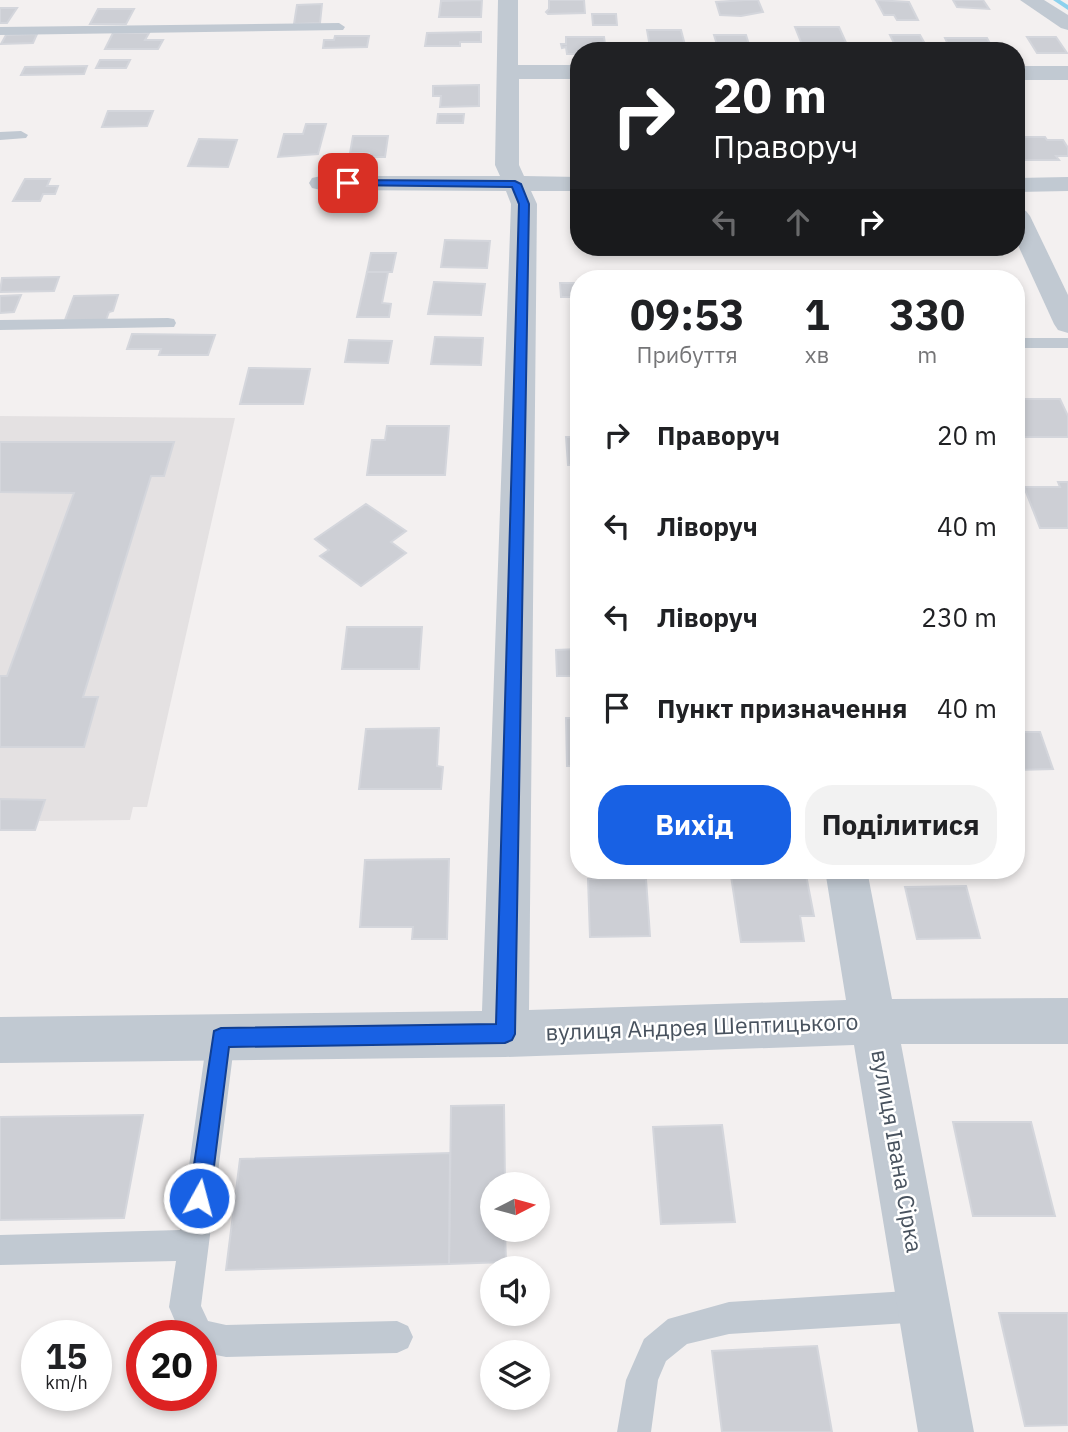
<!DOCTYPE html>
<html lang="uk">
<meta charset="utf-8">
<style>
:root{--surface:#fff;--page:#f2f2f2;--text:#202124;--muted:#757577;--accent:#1861e4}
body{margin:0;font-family:"IBM Plex Sans",sans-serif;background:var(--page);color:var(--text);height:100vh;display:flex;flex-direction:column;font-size:26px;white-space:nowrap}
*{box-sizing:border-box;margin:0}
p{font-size:23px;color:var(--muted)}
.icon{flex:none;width:38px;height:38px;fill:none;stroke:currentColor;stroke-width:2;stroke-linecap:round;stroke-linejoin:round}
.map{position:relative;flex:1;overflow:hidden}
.panel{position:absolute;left:570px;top:270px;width:455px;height:609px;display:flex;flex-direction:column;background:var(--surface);border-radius:28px;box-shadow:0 4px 10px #0003}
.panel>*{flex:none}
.top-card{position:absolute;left:570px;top:42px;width:455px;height:214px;border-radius:28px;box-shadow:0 4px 10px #0003;background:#202124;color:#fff;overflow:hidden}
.needle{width:46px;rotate:84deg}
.buttons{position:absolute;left:480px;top:1172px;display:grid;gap:14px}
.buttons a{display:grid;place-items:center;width:70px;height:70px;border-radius:50%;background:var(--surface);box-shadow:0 4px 10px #0003;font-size:35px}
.speed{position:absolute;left:21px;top:1320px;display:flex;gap:14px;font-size:35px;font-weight:700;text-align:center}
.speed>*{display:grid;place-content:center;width:91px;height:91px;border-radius:50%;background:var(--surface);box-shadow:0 4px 10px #0003;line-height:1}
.speed small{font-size:18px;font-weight:400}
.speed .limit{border:10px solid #d22;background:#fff;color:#111}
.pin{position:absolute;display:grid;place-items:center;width:60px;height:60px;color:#fff;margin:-30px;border-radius:14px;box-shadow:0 4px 10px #0006}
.me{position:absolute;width:77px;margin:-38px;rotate:7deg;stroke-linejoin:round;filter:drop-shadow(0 0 5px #0008)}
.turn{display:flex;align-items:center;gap:24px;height:147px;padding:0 28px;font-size:32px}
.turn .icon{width:91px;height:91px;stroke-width:2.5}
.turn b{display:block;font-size:49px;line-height:60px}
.lanes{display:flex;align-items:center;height:66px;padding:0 28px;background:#0003;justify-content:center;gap:35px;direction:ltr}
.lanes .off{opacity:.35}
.eta{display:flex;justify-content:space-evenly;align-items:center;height:119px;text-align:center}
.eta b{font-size:42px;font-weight:700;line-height:49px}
.primary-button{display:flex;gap:14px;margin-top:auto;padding:14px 28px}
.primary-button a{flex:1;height:80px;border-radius:28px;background:var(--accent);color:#fff;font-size:28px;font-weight:700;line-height:80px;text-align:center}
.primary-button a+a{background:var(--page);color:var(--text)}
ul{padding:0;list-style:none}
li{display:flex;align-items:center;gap:21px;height:91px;padding:0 28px}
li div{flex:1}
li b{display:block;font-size:26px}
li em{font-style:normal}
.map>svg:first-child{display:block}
.education{fill:#e4e1e2}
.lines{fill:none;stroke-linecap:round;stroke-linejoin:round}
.stream{fill:#8cd1ed;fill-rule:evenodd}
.building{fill:#cdcfd5;stroke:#d4d6dc;stroke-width:2}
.service{fill:#c1c9d2;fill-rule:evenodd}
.minor{fill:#c1c9d2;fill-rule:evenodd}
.route{fill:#1861e4;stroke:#103f94;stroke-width:2}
.labels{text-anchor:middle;stroke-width:5;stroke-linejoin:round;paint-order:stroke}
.near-street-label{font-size:23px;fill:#48525e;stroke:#fff}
</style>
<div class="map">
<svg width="1068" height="1432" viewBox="0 0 1068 1432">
<rect width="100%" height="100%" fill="#f3f0f0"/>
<polygon class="education" points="0,416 235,418 147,807 133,807 130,820 39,821 45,800 0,799"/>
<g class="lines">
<polygon class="stream" points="1053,0 1060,0 1068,5 1068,10"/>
</g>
<g class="building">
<polygon points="482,0 481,17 439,17 441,1"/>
<polygon points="549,0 584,0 585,13 548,14 546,12 549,9"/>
<polygon points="745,0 758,0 763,12 741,16 720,15 716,2"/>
<polygon points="876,0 909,2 918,20 897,20 894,15 884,15"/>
<polygon points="953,0 983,0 989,9 957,7"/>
<polygon points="322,4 320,23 294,24 297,5"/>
<polygon points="0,8 17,8 7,23 0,23"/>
<polygon points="98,9 134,9 126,24 90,24"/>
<polygon points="592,14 616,14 617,25 593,25"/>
<polygon points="795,27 839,27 848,47 803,47"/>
<polygon points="647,30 681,30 686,49 650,47"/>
<polygon points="481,32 481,42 460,42 460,46 425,46 427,33"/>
<polygon points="113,33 149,33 145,40 163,40 158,49 105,49"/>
<polygon points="37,34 33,43 1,44 6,35"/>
<polygon points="714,35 746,35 751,51 719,51"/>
<polygon points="890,35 920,35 929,51 898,51"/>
<polygon points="335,36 369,36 367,47 323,48 324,40 334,40"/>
<polygon points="566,37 604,37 606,51 579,51 579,54 567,54 566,47 562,48 561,44 566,44"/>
<polygon points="1027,37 1056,37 1067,53 1037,53"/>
<polygon points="945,38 987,38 994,51 951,51"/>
<polygon points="100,60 130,60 126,68 96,68"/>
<polygon points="87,66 84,74 21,75 25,67"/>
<polygon points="479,85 479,106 440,107 441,96 433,96 433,86"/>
<polygon points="108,111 153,111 147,126 102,127"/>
<polygon points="438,114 464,114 463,123 437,123"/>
<polygon points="306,124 326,124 318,154 278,157 284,134 303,134"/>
<polygon points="353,136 388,136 385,157 368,157 369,153 350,153"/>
<polygon points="1017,137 1045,137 1047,140 1063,140 1068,148 1068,156 1056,156 1059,160 1017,160"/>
<polygon points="199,139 237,140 228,167 188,166"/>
<polygon points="25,179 50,179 47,186 58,186 55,194 43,194 40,201 13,201"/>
<polygon points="445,240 490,241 487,268 441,267"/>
<polygon points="371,253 396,253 392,272 367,272"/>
<polygon points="367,272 388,272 382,303 391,304 389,317 357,317"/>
<polygon points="59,277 54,291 0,292 2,278"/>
<polygon points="434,282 485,284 481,315 428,314"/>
<polygon points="560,283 579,283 579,317 573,314 572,297 561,297"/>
<polygon points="21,295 14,312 0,313 0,296"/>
<polygon points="118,295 113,311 109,312 106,320 65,320 74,296"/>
<polygon points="132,334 215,335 208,355 159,355 161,349 127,349"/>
<polygon points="435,337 483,338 481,365 431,364"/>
<polygon points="349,340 392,341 388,363 345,362"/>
<polygon points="574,364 579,364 579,389 575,389"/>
<polygon points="249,368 310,369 303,404 240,404"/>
<polygon points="1017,399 1060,399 1068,416 1068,437 1022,437 1017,423"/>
<polygon points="387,426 449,426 445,475 367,475 372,440 385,440"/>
<polygon points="566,437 579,437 579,465 568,465"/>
<polygon points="0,442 174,442 164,476 151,476 83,697 98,697 84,747 0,747 0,676 7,676 74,493 0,492"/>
<polygon points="1058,482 1068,482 1068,528 1040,528 1024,487 1060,487"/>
<polygon points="366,504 406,531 391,542 406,553 361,586 320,556 329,550 315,539"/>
<polygon points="573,577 579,577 579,619 575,619"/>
<polygon points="347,627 422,627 419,669 342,669"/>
<polygon points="579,649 579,676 557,676 556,650"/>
<polygon points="566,718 579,718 579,766 567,766"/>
<polygon points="439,728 437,766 443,767 441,789 359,789 366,729"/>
<polygon points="1017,732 1040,732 1053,769 1017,770"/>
<polygon points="0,799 45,800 35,830 0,830"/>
<polygon points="449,859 447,939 412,939 413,927 360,927 365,860"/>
<polygon points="806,875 814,916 800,916 804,941 741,942 731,876"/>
<polygon points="588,879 646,879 650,936 590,937"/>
<polygon points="966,886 980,938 917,939 905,887"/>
<polygon points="504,1105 505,1185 492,1185 492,1230 505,1230 506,1262 449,1264 451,1106"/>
<polygon points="143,1115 124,1218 0,1220 0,1117"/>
<polygon points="953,1122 1031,1122 1055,1216 973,1216"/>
<polygon points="722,1125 735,1222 661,1224 653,1127"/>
<polygon points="450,1153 449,1264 226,1270 240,1159"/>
<polygon points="999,1313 1068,1313 1068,1425 1025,1426"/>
<polygon points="817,1346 832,1432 722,1432 712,1351"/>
</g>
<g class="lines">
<g class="service">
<polygon points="339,23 345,27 343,30 0,35 0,27"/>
<polygon points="21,131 28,135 26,138 0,140 0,132"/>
<polygon points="168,318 174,319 176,323 174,327 0,330 0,320"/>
<rect x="1017" y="338" width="51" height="10"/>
<polygon points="221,1024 231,1028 235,1038 201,1306 208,1321 226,1325 397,1321 408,1326 413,1337 408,1348 397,1353 226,1357 201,1352 201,1335 181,1335 169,1307 176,1261 0,1265 0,1235 180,1230 207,1038 211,1028"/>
<polygon points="924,1290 935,1295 940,1306 935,1317 924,1322 729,1334 687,1344 666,1361 658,1380 651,1432 617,1432 626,1380 644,1339 668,1319 729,1302"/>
</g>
<g class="minor">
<polygon points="498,0 518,0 518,65 579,65 579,79 519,79 519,165 524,176 579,177 579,191 531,191 537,204 529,1010 846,1000 825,870 867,870 892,999 1068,998 1068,1044 901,1044 974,1432 918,1432 854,1045 505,1057 0,1063 0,1017 482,1011 511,204 506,191 321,190 312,188 309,183 312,178 321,176 500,176 495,165"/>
<polygon points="1020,0 1044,0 1068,15 1068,30 1061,28"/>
<rect x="1017" y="66" width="51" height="14"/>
<polygon points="1068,177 1068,191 1017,192 1017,178"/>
<polygon points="1017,208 1026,211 1030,216 1068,295 1068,333 1058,330 1054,324 1017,243"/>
</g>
</g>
<polygon class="route" points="348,180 515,181 521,184 529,204 515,1034 512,1040 505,1043 229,1047 210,1198 207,1205 199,1208 192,1205 189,1198 214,1031 221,1028 496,1024 519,204 512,187 344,185 342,183"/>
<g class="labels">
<g class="near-street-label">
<text transform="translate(702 1027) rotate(-2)" y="8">вулиця Андрея Шептицького</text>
<text transform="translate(897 1151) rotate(80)" y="8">вулиця Івана Сірка</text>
</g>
</g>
</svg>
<div class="buttons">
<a><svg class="needle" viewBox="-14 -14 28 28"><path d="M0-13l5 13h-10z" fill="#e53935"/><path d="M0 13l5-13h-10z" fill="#757577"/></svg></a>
<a><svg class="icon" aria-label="sound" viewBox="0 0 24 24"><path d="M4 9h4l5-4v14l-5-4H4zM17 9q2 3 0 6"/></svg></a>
<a><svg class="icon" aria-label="layers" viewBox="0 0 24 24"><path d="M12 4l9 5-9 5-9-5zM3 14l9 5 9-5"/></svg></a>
</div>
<div class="speed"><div>15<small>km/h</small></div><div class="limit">20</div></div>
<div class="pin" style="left:348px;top:183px;background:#d93025"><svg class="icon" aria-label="arrive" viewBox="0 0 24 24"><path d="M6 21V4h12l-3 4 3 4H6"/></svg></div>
<svg class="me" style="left:199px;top:1198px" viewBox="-20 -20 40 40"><circle r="17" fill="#1861e4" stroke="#fff" stroke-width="3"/><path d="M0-11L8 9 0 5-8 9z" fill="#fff"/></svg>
<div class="top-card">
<div class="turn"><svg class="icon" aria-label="right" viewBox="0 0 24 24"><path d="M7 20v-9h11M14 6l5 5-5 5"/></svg><div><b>20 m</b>Праворуч</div></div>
<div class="lanes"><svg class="icon off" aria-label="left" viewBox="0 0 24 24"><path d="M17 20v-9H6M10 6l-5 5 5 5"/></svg><svg class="icon off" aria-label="ahead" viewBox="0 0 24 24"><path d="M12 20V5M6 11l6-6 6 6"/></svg><svg class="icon" aria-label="right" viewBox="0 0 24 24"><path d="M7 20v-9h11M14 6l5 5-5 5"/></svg></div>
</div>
<section class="panel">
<div class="eta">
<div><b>09:53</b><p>Прибуття</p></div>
<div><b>1</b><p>хв</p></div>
<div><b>330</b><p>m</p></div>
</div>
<ul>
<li><svg class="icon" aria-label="right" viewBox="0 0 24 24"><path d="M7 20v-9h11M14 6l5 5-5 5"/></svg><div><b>Праворуч</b></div><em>20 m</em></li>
<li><svg class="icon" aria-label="left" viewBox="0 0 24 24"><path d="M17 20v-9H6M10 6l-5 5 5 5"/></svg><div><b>Ліворуч</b></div><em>40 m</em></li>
<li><svg class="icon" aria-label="left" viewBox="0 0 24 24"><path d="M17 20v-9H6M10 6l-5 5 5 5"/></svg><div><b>Ліворуч</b></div><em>230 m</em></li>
<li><svg class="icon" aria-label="arrive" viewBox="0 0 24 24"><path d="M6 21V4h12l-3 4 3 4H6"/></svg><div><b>Пункт призначення</b></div><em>40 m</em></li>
</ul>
<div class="primary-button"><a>Вихід</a><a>Поділитися</a></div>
</section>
</div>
